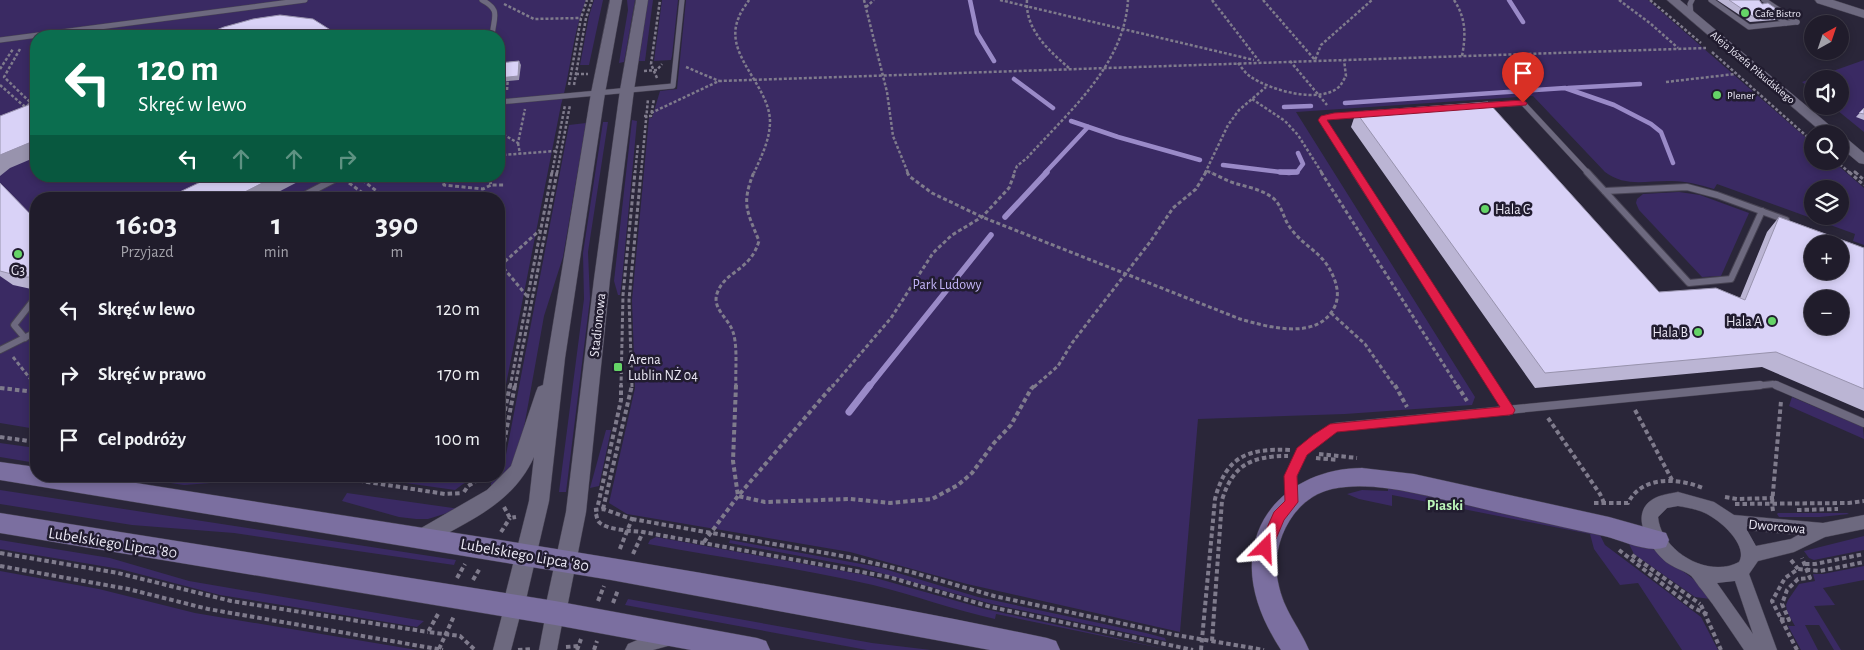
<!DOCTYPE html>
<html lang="pl">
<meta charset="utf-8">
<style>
:root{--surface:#201c2b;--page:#2d2937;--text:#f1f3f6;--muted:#a2a1a9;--line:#3d3a47}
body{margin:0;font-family:"Alegreya Sans",sans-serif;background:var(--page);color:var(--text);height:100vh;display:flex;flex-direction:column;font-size:19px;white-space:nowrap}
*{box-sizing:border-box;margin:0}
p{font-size:16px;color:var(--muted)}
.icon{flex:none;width:28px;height:28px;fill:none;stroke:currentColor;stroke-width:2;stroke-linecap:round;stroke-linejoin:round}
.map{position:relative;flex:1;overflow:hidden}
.panel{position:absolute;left:30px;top:192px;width:475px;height:290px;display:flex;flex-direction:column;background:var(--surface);border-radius:20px;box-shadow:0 2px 8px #0003,0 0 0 1px var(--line)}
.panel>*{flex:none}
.hud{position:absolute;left:30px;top:30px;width:475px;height:152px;border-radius:20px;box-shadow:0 2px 8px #0003,0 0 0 1px var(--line);background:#0b6e4f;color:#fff;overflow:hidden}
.needle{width:32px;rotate:40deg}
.fabs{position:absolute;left:1804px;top:15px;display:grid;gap:10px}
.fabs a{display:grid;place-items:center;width:45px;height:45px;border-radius:50%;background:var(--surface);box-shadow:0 2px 8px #0003,0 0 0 1px var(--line);font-size:25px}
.pin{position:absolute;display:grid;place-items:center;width:42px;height:42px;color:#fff;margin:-51px -21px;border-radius:50% 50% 50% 0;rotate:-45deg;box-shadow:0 0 5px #0007}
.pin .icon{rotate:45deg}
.me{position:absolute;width:55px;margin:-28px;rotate:21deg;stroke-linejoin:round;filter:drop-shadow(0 0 4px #0008)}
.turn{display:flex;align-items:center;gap:18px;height:105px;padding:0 25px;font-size:22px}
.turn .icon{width:65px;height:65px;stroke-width:2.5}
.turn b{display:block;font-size:35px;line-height:42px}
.lanes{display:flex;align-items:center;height:48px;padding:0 25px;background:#0003;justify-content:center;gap:25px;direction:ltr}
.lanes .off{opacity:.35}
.eta{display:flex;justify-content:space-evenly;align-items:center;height:85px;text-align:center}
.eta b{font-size:30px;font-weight:700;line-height:35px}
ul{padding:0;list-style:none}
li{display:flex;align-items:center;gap:15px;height:65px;padding:0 25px}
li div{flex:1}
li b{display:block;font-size:19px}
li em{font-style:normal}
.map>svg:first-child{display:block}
.green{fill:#3a2a63;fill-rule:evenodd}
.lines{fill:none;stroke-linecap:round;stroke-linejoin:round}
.stream-far2{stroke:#9a8ac8;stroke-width:4.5}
.stream-far1{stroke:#9a8ac8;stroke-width:5.5}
.stream{stroke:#9a8ac8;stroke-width:7}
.service-far2-casing{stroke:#474353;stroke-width:6}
.service-far1-casing{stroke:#474353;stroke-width:8}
.service-casing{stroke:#474353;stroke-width:9}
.minor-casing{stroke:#474353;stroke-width:1}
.tertiary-casing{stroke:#474353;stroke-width:1}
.secondary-casing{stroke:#474353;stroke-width:1}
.path-far2{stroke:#7f7b8c;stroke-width:2.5;stroke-dasharray:3 2;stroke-linecap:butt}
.path-far1{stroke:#7f7b8c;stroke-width:3;stroke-dasharray:4 2.5;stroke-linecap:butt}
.path{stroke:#7f7b8c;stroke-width:4;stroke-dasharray:4.5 3;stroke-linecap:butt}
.service-far2{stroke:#6d697f;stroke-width:5}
.service-far1{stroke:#6d697f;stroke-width:6}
.service{stroke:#6d697f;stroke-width:8}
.minor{fill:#6d697f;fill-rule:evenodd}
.tertiary{fill:#6d697f;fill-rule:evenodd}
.secondary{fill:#7b6fa0;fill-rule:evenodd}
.wall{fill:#bbb5d4}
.shaded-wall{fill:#9893ad}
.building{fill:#d9d2f7;stroke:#9893ad;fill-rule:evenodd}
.route{fill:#e11d48;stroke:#92132f}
.poi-dot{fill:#65d467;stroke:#211c2f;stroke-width:2}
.labels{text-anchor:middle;stroke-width:5;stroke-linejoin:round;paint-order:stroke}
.far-poi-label{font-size:11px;fill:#ebe8f5;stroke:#211c2f;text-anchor:start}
.far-street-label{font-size:11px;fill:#ebe8f5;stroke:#211c2f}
.poi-label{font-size:14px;fill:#ebe8f5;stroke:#211c2f;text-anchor:start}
.park-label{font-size:14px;fill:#c4b5f9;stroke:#211c2f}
.street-label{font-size:14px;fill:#ebe8f5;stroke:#211c2f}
.neighbourhood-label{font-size:15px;font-weight:bold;fill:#bcf6ba;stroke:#211c2f}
.near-street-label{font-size:16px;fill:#ebe8f5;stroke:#211c2f}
</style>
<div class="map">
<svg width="1864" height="650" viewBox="0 0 1864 650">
<rect width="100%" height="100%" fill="#2a2639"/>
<g class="green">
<path d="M 0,0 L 586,0 C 572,34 571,71 561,105 L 499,420 L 499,199 L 36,199 L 36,429 L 0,423 ZM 36,36 L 499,36 L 499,176 L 36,176 Z"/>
<polygon points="594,0 603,0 589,65 580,65 589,16"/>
<polygon points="627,0 635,0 624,62 619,63 628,10"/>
<polygon points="648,0 653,0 645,61 639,61"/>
<polygon points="662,0 678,0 672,56 671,60 654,61"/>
<path d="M 686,0 L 1648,0 L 1812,143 L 1812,161 L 1833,161 L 1864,188 L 1864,245 L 1853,241 L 1855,234 L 1717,184 L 1714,189 C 1700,185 1687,181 1672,181 C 1648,180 1626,188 1605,172 L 1533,96 L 1296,112 L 1475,397 L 1472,405 L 1345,414 L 1198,419 L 1180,632 L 967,584 L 850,552 L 627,514 L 609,503 L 635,388 L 632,300 L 649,118 L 652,118 L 660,91 L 677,89 ZM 1812,189 L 1840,189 L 1840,216 L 1812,216 Z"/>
<polygon points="1864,60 1864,132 1832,106 1840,106 1840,79 1812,79 1812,90 1802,82"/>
<polygon points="632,120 637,121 622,280 620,295 618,295 614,281"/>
<polygon points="603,122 608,122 588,252 590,299 566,492 559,492 584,299 583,253"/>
<polygon points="586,123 563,257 544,316 523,433 511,467 491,490 491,483 499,476 505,460 569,125"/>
<polygon points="1679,192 1700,195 1749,213 1721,276 1702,277 1639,210 1636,203 1637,199 1643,194"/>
<polygon points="1792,397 1863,427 1864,439 1789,406"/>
<polygon points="606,430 611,430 599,486 590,488"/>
<polygon points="0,443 36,448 36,463 0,457"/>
<polygon points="124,476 228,476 224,482 184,485"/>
<polygon points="356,476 480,476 463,484 455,490"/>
<polygon points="1388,487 1598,531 1605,545 1701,617 1718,650 1682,650 1638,583 1620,585 1594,549 1590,534 1392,495 1392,506 1359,499 1347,494 1362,490 1388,491"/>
<polygon points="0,490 456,560 454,565 234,533 132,525 0,504"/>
<polygon points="347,493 460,509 428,519 416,519 399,517 342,501"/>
<polygon points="1778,513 1847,513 1849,514 1820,517 1779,517 1777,514"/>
<polygon points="1864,536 1864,550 1814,560 1809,558 1804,551"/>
<path d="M 656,537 L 865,575 L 985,609 L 1170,650 L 996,614 L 995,619 C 954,610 914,595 873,585 C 799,568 723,558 648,544 L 650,540 Z"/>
<polygon points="1626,538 1652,548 1700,584 1710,599 1695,597 1634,554"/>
<polygon points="0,540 110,558 189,581 424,621 417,627 220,595 120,569 0,549"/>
<polygon points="730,540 878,567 978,597 1146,633 1165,638 1166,641 992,604 859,567 729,543"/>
<polygon points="1864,566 1864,580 1823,588 1835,605 1814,606 1841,650 1834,650 1819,625 1805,625 1818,650 1801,650 1788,626 1795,626 1787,612 1786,605 1788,600 1799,584 1815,581 1813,574 1823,574"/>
<polygon points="0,571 99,589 195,613 417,650 0,650"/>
<polygon points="628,599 872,643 931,650 867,650 625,605"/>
</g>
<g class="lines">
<g class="stream-far2">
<polyline points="970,0 977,33 994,61"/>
<polyline points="1509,0 1523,22"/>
<polyline points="1014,79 1053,108"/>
<polyline points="1568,88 1640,84"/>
<polyline points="1345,103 1565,88 1614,105 1651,124 1661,132 1673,163"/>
<polyline points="1284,107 1311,106"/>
<polyline points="1071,121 1118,137 1200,160"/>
<polyline points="1223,165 1289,173 1297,172 1303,164 1298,153"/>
<polyline points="1045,173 1088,127"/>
</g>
<g class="stream-far1">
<polyline points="1280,172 1297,172"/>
<polyline points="1005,217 1047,172"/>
<polyline points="869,387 991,235"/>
</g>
<polyline class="stream" points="849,412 870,385"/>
<defs>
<g id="service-far2">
<path d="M 482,0 C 501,10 494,16 492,36"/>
<polyline points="1711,0 1749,27 1797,22"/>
<polyline points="1764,0 1797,22"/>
<polyline points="1691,15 1690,4 1692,0"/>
<polyline points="1778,17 1786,23"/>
<polyline points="0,40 305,0"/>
<polyline points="499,102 673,86 682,0"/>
<polyline points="1481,105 1523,103 1588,173"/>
<polyline points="1356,173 1322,120 1328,117 1363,114"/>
</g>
<g id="service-far1">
<polyline points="1355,172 1493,387"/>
<polyline points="1587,172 1689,283 1731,279 1762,211"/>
<polyline points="1605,191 1687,187 1717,195 1786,220"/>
<polyline points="297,199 341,176"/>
<polyline points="25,338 14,325 36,297"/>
<polyline points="0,350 36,332"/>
<polyline points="1747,387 1773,384 1779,387"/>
</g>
<g id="service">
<polyline points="1492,385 1509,411"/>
<polyline points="1776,385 1864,423"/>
<path d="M 1291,499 C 1290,459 1303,448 1335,427 L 1760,385"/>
</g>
<g id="minor">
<path d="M 1678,492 L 1714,502 L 1734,515 L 1823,523 L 1864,515 L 1864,529 L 1825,537 L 1794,552 L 1758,561 L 1749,574 L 1777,650 L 1744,650 C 1730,630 1717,609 1702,590 C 1698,586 1694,578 1690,575 C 1683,570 1674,568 1666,562 C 1652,550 1630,519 1649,502 C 1657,495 1668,494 1678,492 ZM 1678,506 C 1690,508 1702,510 1712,517 C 1725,525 1748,547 1739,562 C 1708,579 1661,551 1658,517 L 1667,508 ZM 1747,530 L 1798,535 L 1791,539 L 1756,546 ZM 1735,581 L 1753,634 L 1717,583 Z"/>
<polygon points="513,600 519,602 522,608 511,650 493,650 504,608 507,602"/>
<polygon points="555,605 561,607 564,613 557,650 539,650 546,613 549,607"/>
<polygon points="669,630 675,632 678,638 675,644 653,650 625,650 628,644 656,632"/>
</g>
<g id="tertiary">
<path d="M 610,0 L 622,0 L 605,93 L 565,358 L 549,501 L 524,608 L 521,615 L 513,618 L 505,615 L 502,608 L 529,501 L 534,457 C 513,503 472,519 430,543 L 423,546 L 416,543 L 412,537 L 416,531 L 487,490 L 511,466 L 536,392 L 538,387 L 543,385 L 591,93 Z"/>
<polygon points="636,0 648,0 634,90 610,279 586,512 566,613 563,620 555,623 547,620 544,613 566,512 594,279 620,90"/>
<polygon points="1667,0 1680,0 1840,134 1824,134"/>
<polygon points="1815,0 1833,0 1864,10 1864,18 1817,3"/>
<polygon points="1840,136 1845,137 1864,153 1864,164 1859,163 1840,147"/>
</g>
<g id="secondary">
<path d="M 0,462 L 36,467 L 36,476 L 92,476 C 411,527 731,572 1047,638 L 1056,641 L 1060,650 L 990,650 L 611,580 L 0,480 Z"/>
<path d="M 1362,468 L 1414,474 L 1609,517 L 1666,533 L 1669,540 L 1666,547 C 1648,554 1622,540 1604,536 C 1558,526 1512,516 1467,505 C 1424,496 1376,480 1332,489 C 1292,498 1270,545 1278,582 C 1284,612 1298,624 1309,650 L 1281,650 C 1264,624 1250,592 1252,561 C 1255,502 1307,468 1362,468 Z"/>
<polygon points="0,513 555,601 757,638 766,641 770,650 691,650 555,625 0,533"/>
</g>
</defs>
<use href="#service-far2" class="service-far2-casing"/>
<use href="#service-far1" class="service-far1-casing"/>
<use href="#service" class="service-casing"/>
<use href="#minor" class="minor-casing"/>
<use href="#tertiary" class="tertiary-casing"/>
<use href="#secondary" class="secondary-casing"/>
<g class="path-far2">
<path d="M 749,0 C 746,5 741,11 739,17 C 722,54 769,84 770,121 C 770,140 761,157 754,173"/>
<polyline points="864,0 887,92 893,136 908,173"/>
<polyline points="1000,0 1254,60"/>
<path d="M 1027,0 C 1025,29 1048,50 1069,68"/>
<polyline points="1212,0 1259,61"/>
<polyline points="1263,0 1315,60 1321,45 1372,0"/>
<path d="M 1454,0 C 1466,18 1466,35 1462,56"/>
<polyline points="1619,0 1651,24 1678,48"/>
<polyline points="1650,0 1701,43"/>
<polyline points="504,4 534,19 581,18"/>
<polyline points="866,7 874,0"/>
<polyline points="20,49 4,77 31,103 28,105"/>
<polyline points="1712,52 1812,141"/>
<polyline points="1290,61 1327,105"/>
<path d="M 1238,63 C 1242,68 1246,74 1251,77 C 1270,90 1321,105 1340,86 C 1342,83 1344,79 1346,76 L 1344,60"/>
<polyline points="686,67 719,81"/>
<polyline points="0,69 13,49"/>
<polyline points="644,71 657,70 662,64"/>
<polyline points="576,74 588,74"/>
<polyline points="657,78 651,64 660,0"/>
<polyline points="1666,82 1735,74"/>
<polyline points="0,85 24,106 28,105"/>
<polyline points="569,85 581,18 587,0"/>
<polyline points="574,85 586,18 592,0"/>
<polyline points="507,90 508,77"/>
<polyline points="1252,99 1285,121 1298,135 1322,173"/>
<polyline points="651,113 719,81 1706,48"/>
<polyline points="644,116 651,116 654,99"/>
<polyline points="499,132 518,143 525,109"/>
<polyline points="518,143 520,154"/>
<polyline points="499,153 502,155 556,151"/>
<polyline points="1836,161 1850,173"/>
<polyline points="1207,171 1212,173"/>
<polyline points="1854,171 1856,173"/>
<polyline points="552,173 565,105"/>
<polyline points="557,173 570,105"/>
<polyline points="635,173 638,145"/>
<polyline points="641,173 648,99"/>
<path d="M 1014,173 L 1017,166 L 1027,158 C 1068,112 1124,66 1128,0"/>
<polyline points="1205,173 1228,125 1239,110 1266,87"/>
</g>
<g class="path-far1">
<path d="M 907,172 L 909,176 L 932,193 L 982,217 L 1240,319 C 1268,327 1317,341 1334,308 C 1341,295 1336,280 1329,268 C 1320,252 1303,245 1292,230 C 1283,220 1283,206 1273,198 C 1261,189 1247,187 1234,183 C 1225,180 1217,175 1209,172"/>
<polyline points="1321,172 1458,387"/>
<polyline points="1849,172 1864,185"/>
<polyline points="1855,172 1864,180"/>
<polyline points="357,176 387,199"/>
<polyline points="434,176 442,179 444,185 483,189 491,185"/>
<polyline points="472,176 489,178 491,185 505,185"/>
<polyline points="442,179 447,176"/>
<polyline points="349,183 371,199"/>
<polyline points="527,296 501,265 540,230"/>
<polyline points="1331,313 1365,344 1395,387"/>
<polyline points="13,357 36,386"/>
<polyline points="510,387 552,172"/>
<polyline points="515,387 557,172"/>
<polyline points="621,387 623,295 635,172"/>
<polyline points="632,387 629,300 641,172"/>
<path d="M 736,387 C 735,371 738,347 733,332 C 729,318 710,308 718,291 C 727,270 750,271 759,241 C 747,211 741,204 754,172"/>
<polyline points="832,387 891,318 933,253 952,235 982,217 1009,188 1015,172"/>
<polyline points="1034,387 1058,366 1072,343 1150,242 1173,208 1196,189 1206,172"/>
</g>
<g class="path">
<polyline points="736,385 733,461 738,496 765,502 850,499 890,503 932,499 958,485 972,473 994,443 1011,425 1031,389 1035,385"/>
<polyline points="1395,385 1407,407"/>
<polyline points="1457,385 1467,401"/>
<polyline points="0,388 36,392"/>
<polyline points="1635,410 1672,480"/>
<polyline points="1548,418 1600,494 1605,505"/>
<polyline points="0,437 36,442"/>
<polyline points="499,440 510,385"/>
<polyline points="1319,454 1357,458"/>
<polyline points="1316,458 1338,460"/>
<polyline points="500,464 515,385"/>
<polyline points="329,476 445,494 462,493"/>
<polyline points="464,492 468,486 484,476"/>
<polyline points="1725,497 1737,499 1774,498"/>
<path d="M 1594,503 L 1628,503 C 1642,475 1678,478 1703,488"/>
<polyline points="1735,504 1849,503 1864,501"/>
<polyline points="598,505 621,400 621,385"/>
<polyline points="504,507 510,518 516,517"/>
<polyline points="603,509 632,385"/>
<polyline points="594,510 603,509 632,519 619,551"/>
<polyline points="1797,510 1838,509"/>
<polyline points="1773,511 1772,504 1781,401"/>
<path d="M 596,514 C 597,517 597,520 599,522 C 606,530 633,531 643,532 L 889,577 L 991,607 L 1193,650"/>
<polyline points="632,519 848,557 911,572 994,596 1176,635 1264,650"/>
<polyline points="501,532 510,518"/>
<polyline points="704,542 738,496 833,385"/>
<polyline points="1619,550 1692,607 1709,615"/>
<polyline points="0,553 118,573 231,601 428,632"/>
<polyline points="633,554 643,532"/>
<polyline points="1632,555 1700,604"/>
<polyline points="1791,560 1798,569"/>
<polyline points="1805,564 1815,564 1864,554"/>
<polyline points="0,566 128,589 208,609 443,650"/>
<polyline points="457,578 465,564"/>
<polyline points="473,580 480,568"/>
<polyline points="598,601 604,586"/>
<polyline points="613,603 618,590"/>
<polyline points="1701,605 1721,650"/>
<polyline points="438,614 428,632 460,636 475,650"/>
<polyline points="1780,619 1789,620 1782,604 1787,590 1798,579 1810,578 1802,558"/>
<path d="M 1212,641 L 1222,500 C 1233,464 1252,456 1288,456"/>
<polyline points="566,647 578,646"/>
<polyline points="439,649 454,616"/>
<polyline points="518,650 532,649"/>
<polyline points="577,650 581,639"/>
<polyline points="594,650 597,641"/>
<path d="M 1201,650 L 1215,499 C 1226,456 1248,448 1290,450"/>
<polyline points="1797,650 1772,601 1785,578 1798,569 1820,571 1864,562"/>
</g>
<use href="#service-far2" class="service-far2"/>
<use href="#service-far1" class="service-far1"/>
<use href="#service" class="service"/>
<use href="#minor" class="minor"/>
<use href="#tertiary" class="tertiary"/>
<use href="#secondary" class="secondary"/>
</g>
<g class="wall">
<polygon points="1717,0 1759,0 1762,4 1779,14 1775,20 1750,22"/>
<polygon points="1864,108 1864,120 1856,117"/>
<polygon points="1356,112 1659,292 1740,298 1767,232 1779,217 1864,248 1864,411 1762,367 1535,388 1351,127"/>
<polygon points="0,183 36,220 36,290 13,285 0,276"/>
</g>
<g class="shaded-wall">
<polygon points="519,61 521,65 519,80 499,82 499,78"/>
<polygon points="36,140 36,157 10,168 0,176 0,155"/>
<polygon points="276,176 309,176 265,199 231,199"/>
</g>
<g class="building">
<polygon points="1729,0 1759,0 1762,4 1768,3 1778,10 1779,14 1754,17"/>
<polygon points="280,15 313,19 340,36 201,36 224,27 253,19"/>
<polygon points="519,61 518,76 499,78 499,63"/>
<polygon points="36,102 36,140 0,155 0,116"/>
<path d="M 1488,102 L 1659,292 L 1716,288 L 1745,300 L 1779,217 L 1864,248 L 1864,389 L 1776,352 L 1545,373 L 1356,112 ZM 1812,244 L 1840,244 L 1840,271 L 1812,271 ZM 1812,299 L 1840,299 L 1840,326 L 1812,326 Z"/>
<polygon points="1864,108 1864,114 1859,113"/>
<polygon points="213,176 276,176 231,199 165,199"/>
<polygon points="0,183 36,220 36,277 23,277 0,271"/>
</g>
<polygon class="route" points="1523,100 1527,103 1526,105 1327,120 1515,410 1513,414 1509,415 1337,432 1307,455 1297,476 1298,502 1284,520 1270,553 1265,554 1260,553 1258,548 1274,512 1285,501 1284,476 1297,448 1313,435 1330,424 1500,407 1318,120 1321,116 1334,113"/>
<g class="poi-dot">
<circle cx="1745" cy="13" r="5"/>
<circle cx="1717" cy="95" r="5"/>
<circle cx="1485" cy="209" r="5"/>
<circle cx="18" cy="254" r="5"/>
<circle cx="1772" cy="321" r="5"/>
<circle cx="1698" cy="332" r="5"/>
<rect x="613" y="362" width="10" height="10" rx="2.5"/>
</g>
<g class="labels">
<g class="far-poi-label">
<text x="1755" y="17">Cafe Bistro</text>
<text x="1727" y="99">Plener</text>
</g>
<g class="far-street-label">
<text transform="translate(1753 67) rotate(40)" y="4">Aleja Józefa Piłsudskiego</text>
</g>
<g class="poi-label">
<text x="1495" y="214">Hala C</text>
<text x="18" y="275" text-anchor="middle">G3</text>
<text x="1762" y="326" text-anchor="end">Hala A</text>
<text x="1688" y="337" text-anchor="end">Hala B</text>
<text x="628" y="364">Arena<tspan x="628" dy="16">Lublin NŻ 04</tspan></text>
</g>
<g class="park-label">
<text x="947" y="289">Park Ludowy</text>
</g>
<g class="street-label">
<text transform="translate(597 325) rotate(-84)" y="5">Stadionowa</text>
<text transform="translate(1777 526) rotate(5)" y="5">Dworcowa</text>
</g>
<g class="neighbourhood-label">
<text x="1445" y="510">Piaski</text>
</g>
<g class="near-street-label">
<text transform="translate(113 542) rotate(9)" y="6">Lubelskiego Lipca '80</text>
<text transform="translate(525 554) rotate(10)" y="6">Lubelskiego Lipca '80</text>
</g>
</g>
</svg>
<div class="fabs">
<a><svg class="needle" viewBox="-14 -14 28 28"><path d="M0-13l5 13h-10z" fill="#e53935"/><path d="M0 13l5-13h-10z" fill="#a2a1a9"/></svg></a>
<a><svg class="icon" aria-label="sound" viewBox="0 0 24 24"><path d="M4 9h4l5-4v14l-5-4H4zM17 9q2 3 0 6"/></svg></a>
<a><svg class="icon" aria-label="search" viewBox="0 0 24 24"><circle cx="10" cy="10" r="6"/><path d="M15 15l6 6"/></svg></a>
<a><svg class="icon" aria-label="layers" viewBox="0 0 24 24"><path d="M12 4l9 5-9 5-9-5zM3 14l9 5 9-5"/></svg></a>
<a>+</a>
<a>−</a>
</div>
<div class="pin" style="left:1523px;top:103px;background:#d93025"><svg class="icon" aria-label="arrive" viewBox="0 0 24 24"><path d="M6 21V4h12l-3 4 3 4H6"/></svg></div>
<svg class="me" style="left:1265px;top:548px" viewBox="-20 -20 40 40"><path d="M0-17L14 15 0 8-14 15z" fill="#e11d48" stroke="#fff" stroke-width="4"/></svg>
<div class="hud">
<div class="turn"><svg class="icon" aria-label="left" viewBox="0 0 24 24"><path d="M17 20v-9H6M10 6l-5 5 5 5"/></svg><div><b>120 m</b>Skręć w lewo</div></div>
<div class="lanes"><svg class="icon" aria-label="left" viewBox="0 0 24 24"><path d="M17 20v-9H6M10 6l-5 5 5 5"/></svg><svg class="icon off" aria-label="ahead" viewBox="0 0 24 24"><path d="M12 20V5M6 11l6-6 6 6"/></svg><svg class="icon off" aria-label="ahead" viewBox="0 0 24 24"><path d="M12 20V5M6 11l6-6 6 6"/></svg><svg class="icon off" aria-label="right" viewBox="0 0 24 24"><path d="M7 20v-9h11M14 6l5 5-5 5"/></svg></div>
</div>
<section class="panel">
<div class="eta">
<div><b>16:03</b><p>Przyjazd</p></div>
<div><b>1</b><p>min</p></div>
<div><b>390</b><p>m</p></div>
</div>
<ul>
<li><svg class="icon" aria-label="left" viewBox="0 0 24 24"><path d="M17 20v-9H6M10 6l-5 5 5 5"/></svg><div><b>Skręć w lewo</b></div><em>120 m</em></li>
<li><svg class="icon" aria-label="right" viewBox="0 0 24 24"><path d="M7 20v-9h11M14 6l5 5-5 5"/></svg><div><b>Skręć w prawo</b></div><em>170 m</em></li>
<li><svg class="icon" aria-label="arrive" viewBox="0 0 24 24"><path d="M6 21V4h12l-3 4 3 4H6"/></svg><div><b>Cel podróży</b></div><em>100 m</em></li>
</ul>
</section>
</div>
